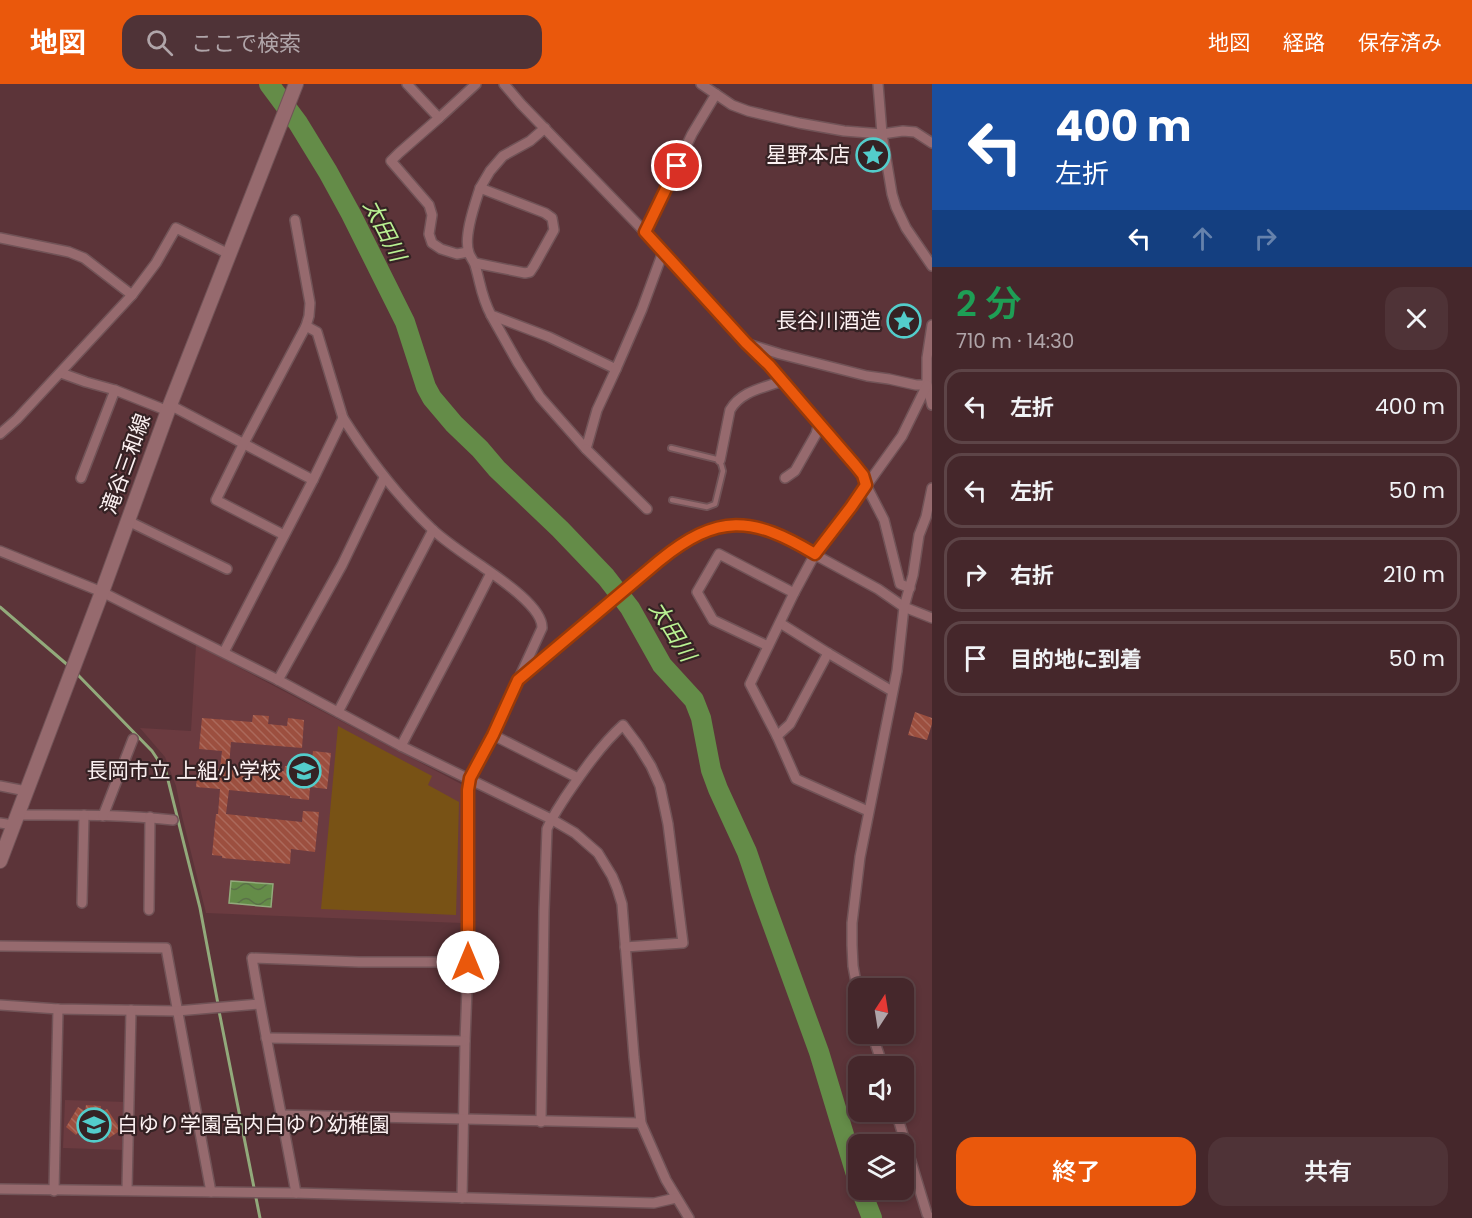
<!DOCTYPE html>
<html lang="ja">
<meta charset="utf-8">
<style>
:root{--surface:#45272b;--page:#4f3337;--text:#f1f3f6;--muted:#b0a5a9;--line:#5d4447;--accent:#ea580c}
body{margin:0;font-family:Poppins,"Noto Sans JP",sans-serif;background:var(--page);color:var(--text);height:100vh;display:flex;flex-direction:column;font-size:22px;white-space:nowrap}
*{box-sizing:border-box;margin:0}
p{font-size:20px;color:var(--muted)}
.icon{flex:none;width:33px;height:33px;fill:none;stroke:currentColor;stroke-width:2;stroke-linecap:round;stroke-linejoin:round}
.map{position:relative;flex:1;overflow:hidden}
.panel{display:flex;flex-direction:column;background:var(--surface);width:540px}
.panel>*{flex:none}
.hud{background:#1a4fa0;color:#fff;overflow:hidden}
.needle{width:39px;rotate:12deg}
.buttons{position:absolute;left:848px;top:894px;display:grid;gap:12px}
.buttons a{display:grid;place-items:center;width:66px;height:66px;border-radius:12px;background:var(--surface);box-shadow:0 3px 9px #0003,0 0 0 2px var(--line);font-size:30px}
.pin{position:absolute;display:grid;place-items:center;width:51px;height:51px;color:#fff;margin:-26px;border:3px solid #fff;border-radius:50%;box-shadow:0 2px 6px #0007}
.me{position:absolute;width:66px;margin:-33px;rotate:0deg;stroke-linejoin:round;filter:drop-shadow(0 0 4px #0008)}
.turn{display:flex;align-items:center;gap:21px;height:126px;padding:0 24px;font-size:27px}
.turn .icon{width:78px;height:78px;stroke-width:2.5}
.turn b{display:block;font-size:42px;line-height:51px}
.lanes{display:flex;align-items:center;height:57px;padding:0 24px;background:#0003;justify-content:center;gap:30px;direction:ltr}
.lanes .off{opacity:.35}
.round{display:grid;place-items:center;flex:none;width:63px;height:63px;border-radius:18px;background:var(--page)}
.overview{display:flex;align-items:center;justify-content:space-between;height:102px;padding:0 24px}
h1{font-size:36px;font-weight:600;line-height:45px;color:#1e9e55}
.primary-button{display:flex;gap:12px;margin-top:auto;padding:12px 24px}
.primary-button a{flex:1;height:69px;border-radius:18px;background:var(--accent);color:#fff;font-size:24px;font-weight:600;line-height:69px;text-align:center}
.primary-button a+a{background:var(--page);color:var(--text)}
ul{padding:0;list-style:none}
li{display:flex;align-items:center;gap:18px;height:75px;margin:0 12px 9px;padding:0 12px;border:3px solid var(--line);border-radius:18px}
li div{flex:1}
li b{display:block;font-size:22px}
li em{font-style:normal}
header{display:flex;align-items:center;gap:36px;box-sizing:border-box;height:84px;padding:0 30px;background:var(--accent);color:#fff}
header strong{font-size:28px}
nav{display:flex;gap:33px;margin-inline-start:auto;font-size:21px}
.search{width:420px;height:54px;background:var(--page);display:flex;align-items:center;gap:15px;box-sizing:border-box;padding:0 21px;border-radius:18px;color:var(--muted);font-size:22px}
main{display:flex;flex:1;min-height:0}
.map>svg:first-child{display:block}
.built{fill:#6b3b40}
.green{fill:#785215}
.water{fill:url(#water-waves);stroke:#92aa7b;stroke-width:1.5}
.lines{fill:none;stroke-linecap:round;stroke-linejoin:round}
.stream{stroke:#92aa7b;stroke-width:3}
.river{stroke:#648c48;stroke-width:20}
.building{fill:url(#building-back-hatch)}
.service-casing{stroke:#715357;stroke-width:8}
.minor-casing{stroke:#715357;stroke-width:12}
.secondary-casing{stroke:#715357;stroke-width:16}
.service{stroke:#966a6e;stroke-width:4.5}
.minor{stroke:#966a6e;stroke-width:9}
.secondary{stroke:#966a6e;stroke-width:14}
.route-casing{stroke:#983908;stroke-width:15}
.route{stroke:#ea580c;stroke-width:10}
.labels{text-anchor:middle;stroke-width:4.5;stroke-linejoin:round;paint-order:stroke}
.poi-label{font-size:21px;fill:#fcf1f2;stroke:#352224;text-anchor:end}
.street-label{font-size:21px;fill:#fcf1f2;stroke:#352224}
.water-label{font-size:22px;font-style:italic;fill:#baf293;stroke:#352224}
</style>
<header>
<strong>地図</strong>
<div class="search"><svg class="icon" aria-label="search" viewBox="0 0 24 24"><circle cx="10" cy="10" r="6"/><path d="M15 15l6 6"/></svg>ここで検索</div>
<nav><a>地図</a><a>経路</a><a>保存済み</a></nav>
</header>
<main>
<div class="map">
<svg width="932" height="1134" viewBox="0 0 932 1134">
<defs>
<pattern id="water-waves" width="16" height="10" patternUnits="userSpaceOnUse" patternTransform="scale(1.5)"><rect width="16" height="10" fill="#648c48"/><path d="M0 5q4-4 8 0t8 0" fill="none" stroke="#5a7148"/></pattern>
<pattern id="building-back-hatch" width="6" height="6" patternUnits="userSpaceOnUse" patternTransform="scale(1.5)"><rect width="6" height="6" fill="#9c4f3f"/><path d="M-1 5l2 2M0 0l6 6M5-1l2 2" fill="none" stroke="#ab695b"/></pattern>
</defs>
<rect width="100%" height="100%" fill="#5c3439"/>
<g class="built">
<polygon points="196,561 463,701 462,839 206,829 182,732 176,702 165,673 140,644 191,647"/>
<polygon points="65,1016 126,1018 124,1066 63,1064"/>
</g>
<polygon class="green" points="338,642 432,692 428,701 459,718 456,831 321,825"/>
<polygon class="water" points="231,797 273,800 271,823 229,819"/>
<g class="lines">
<g class="stream">
<polyline points="0,523 70,583"/>
<polyline points="77,590 152,667 166,688 200,824 218,920"/>
<polyline points="219,927 260,1134"/>
</g>
<g class="river">
<polyline points="269,0 298,39 328,88 351,130 405,238 426,303 432,314 454,340 480,365 497,385 560,445 606,493 630,524 662,581 694,616 701,634 711,686 718,705 747,768 761,809 819,968 858,1097"/>
<polyline points="861,1106 872,1134"/>
</g>
</g>
<g class="building">
<polygon points="915,628 932,634 932,640 927,656 908,651"/>
<polygon points="253,631 269,632 268,640 287,642 288,634 304,636 302,664 231,658 229,682 284,687 285,682 311,684 313,667 331,669 327,705 310,703 309,716 290,714 290,712 229,706 226,730 302,738 303,727 319,728 315,768 291,765 290,780 222,774 222,772 212,771 216,730 218,730 220,705 196,703 198,683 220,685 222,667 199,665 202,634 252,638"/>
<polygon points="86,1021 101,1022 100,1029 107,1025 121,1046 109,1054 106,1048 103,1050 94,1031 83,1048 80,1046 76,1051 66,1043 78,1023 85,1027"/>
</g>
<g class="lines">
<defs>
<polyline id="service" points="671,364 720,376 723,387 715,420 707,423 672,416"/>
<g id="minor">
<polyline points="407,0 439,34 476,0"/>
<polyline points="504,0 521,20 645,148 746,259 769,281 855,381 863,391 866,401 884,436 900,500 910,504"/>
<polyline points="701,0 732,21 748,27 799,39 844,47 882,50 903,47 915,48 932,59"/>
<polyline points="878,0 882,50 892,110 896,123 906,144 932,182"/>
<polyline points="439,34 399,69 391,77 429,121 432,131 429,150 432,159 441,165 457,170 468,168"/>
<path d="M 480,104 C 475,120 463,153 469,169 C 470,173 474,177 475,181 C 481,201 481,212 491,231 L 549,253 L 616,285 L 642,225 L 663,168"/>
<polyline points="295,136 310,219 309,232 306,242"/>
<polyline points="645,148 692,50 716,10"/>
<polyline points="0,154 69,168 84,174 132,211"/>
<polyline points="475,179 525,189 530,188 534,182 554,146 552,134 545,129 480,104 490,87 503,72 530,57 545,44"/>
<polyline points="491,231 518,279 540,313 586,365 597,326 616,285"/>
<polyline points="932,241 927,274 927,301 932,321"/>
<polyline points="748,260 780,270 867,292 889,295 916,301 927,301"/>
<polyline points="61,289 86,298 115,306 168,327"/>
<polyline points="170,321 313,396"/>
<polyline points="0,350 17,335 132,211 156,179 176,144 229,170"/>
<polyline points="586,365 647,425"/>
<path d="M 720,376 L 730,326 C 741,307 763,304 782,297"/>
<polyline points="81,394 115,306"/>
<polyline points="785,394 795,387 816,350 819,339"/>
<polyline points="128,437 227,485"/>
<polyline points="284,451 216,416 243,361 306,242 317,248 343,334"/>
<polyline points="0,467 102,508 278,596 401,662 551,735 575,749 598,769 612,792 617,804 622,820 634,973 641,1039 666,1096 689,1134"/>
<polyline points="780,539 828,569 892,607"/>
<polyline points="768,562 713,536 697,508 719,470 794,509"/>
<path d="M 224,568 L 313,396 L 343,334 C 369,375 396,411 432,445 C 447,459 466,471 483,483 C 499,494 543,523 542,544 L 493,651 L 470,694 L 468,706 L 468,878 L 465,957 L 462,1114"/>
<path d="M 523,592 L 672,467 C 707,441 734,436 775,449 L 878,505 L 904,523 L 932,534"/>
<polyline points="278,596 342,481 384,394"/>
<polyline points="338,628 433,446"/>
<polyline points="493,651 578,694"/>
<polyline points="777,652 790,640 828,569"/>
<polyline points="401,662 458,554 491,489"/>
<polyline points="0,702 26,707"/>
<polyline points="868,727 796,695 777,652 750,600 794,509 815,470 851,423 902,352 927,301"/>
<path d="M 16,731 C 68,731 121,730 173,736"/>
<polyline points="103,732 133,655"/>
<polyline points="0,739 13,741"/>
<polyline points="82,819 84,731"/>
<polyline points="149,826 150,733"/>
<polyline points="0,862 166,864 211,1108"/>
<polyline points="858,909 853,882 852,861 852,839 860,773 897,587 904,523 913,491 919,451 926,433 932,404"/>
<polyline points="0,921 58,925 177,927 259,920"/>
<polyline points="872,950 883,982"/>
<polyline points="266,954 465,957"/>
<polyline points="896,1028 927,1130 930,1134"/>
<polyline points="282,1031 641,1039"/>
<path d="M 541,1038 L 544,827 L 547,745 C 552,733 559,723 566,712 C 583,687 601,661 623,641 L 638,661 L 651,682 L 660,702 L 668,740 L 683,859 L 625,863"/>
<polyline points="0,1105 296,1109 654,1119 676,1114"/>
<polyline points="127,1106 131,926"/>
<polyline points="54,1107 58,925"/>
<path d="M 296,1109 C 282,1031 265,953 252,874 L 359,878 L 468,878"/>
</g>
<polyline id="secondary" points="0,777 102,508 170,321 296,0"/>
</defs>
<use href="#service" class="service-casing"/>
<use href="#minor" class="minor-casing"/>
<use href="#secondary" class="secondary-casing"/>
<use href="#service" class="service"/>
<use href="#minor" class="minor"/>
<use href="#secondary" class="secondary"/>
</g>
<g class="lines">
<defs>
<path id="route" d="M 468,878 L 468,706 L 470,694 L 493,651 L 518,596 L 659,477 C 718,429 752,432 815,470 L 851,423 L 866,401 L 863,391 L 855,381 L 805,323 L 769,281 L 746,259 L 645,148 L 677,82"/>
</defs>
<use href="#route" class="route-casing"/>
<use href="#route" class="route"/>
</g>
<defs>
<symbol id="sight-ring" viewBox="-11 -11 22 22"><circle r="9.5" fill="#352224" stroke="#53cdcb" stroke-width="1.5"/><path d="M0-6L1.8-2.2L6-1.7L2.9 1.2L3.7 5.4L0 3.3L-3.7 5.4L-2.9 1.2L-6-1.7L-1.8-2.2Z" fill="#53cdcb"/></symbol>
<symbol id="school-ring" viewBox="-11 -11 22 22"><circle r="9.5" fill="#352224" stroke="#53cdcb" stroke-width="1.5"/><path d="M0-5L7-2L0 1L-7-2ZM-4 1L0 2.5L4 1V4Q0 6-4 4Z" fill="#53cdcb"/></symbol>
</defs>
<g fill-rule="evenodd">
<use href="#sight-ring" x="854" y="52" width="38" height="38"/>
<use href="#sight-ring" x="885" y="218" width="38" height="38"/>
<use href="#school-ring" x="285" y="668" width="38" height="38"/>
<use href="#school-ring" x="75" y="1022" width="38" height="38"/>
</g>
<g class="labels">
<g class="poi-label">
<text x="850" y="78">星野本店</text>
<text x="881" y="244">長谷川酒造</text>
<text x="281" y="694">長岡市立 上組小学校</text>
<text x="117" y="1048" text-anchor="start">白ゆり学園宮内白ゆり幼稚園</text>
</g>
<g class="street-label">
<text transform="translate(126 380) rotate(-70)" y="7">滝谷三和線</text>
</g>
<g class="water-label">
<text transform="translate(385 146) rotate(63)" y="8">太田川</text>
<text transform="translate(673 547) rotate(58)" y="8">太田川</text>
</g>
</g>
</svg>
<div class="buttons">
<a><svg class="needle" viewBox="-14 -14 28 28"><path d="M0-13l5 13h-10z" fill="#e53935"/><path d="M0 13l5-13h-10z" fill="#b0a5a9"/></svg></a>
<a><svg class="icon" aria-label="sound" viewBox="0 0 24 24"><path d="M4 9h4l5-4v14l-5-4H4zM17 9q2 3 0 6"/></svg></a>
<a><svg class="icon" aria-label="layers" viewBox="0 0 24 24"><path d="M12 4l9 5-9 5-9-5zM3 14l9 5 9-5"/></svg></a>
</div>
<div class="pin" style="left:677px;top:82px;background:#d93025"><svg class="icon" aria-label="arrive" viewBox="0 0 24 24"><path d="M6 21V4h12l-3 4 3 4H6"/></svg></div>
<svg class="me" style="left:468px;top:878px" viewBox="-20 -20 40 40"><circle r="19" fill="#fff"/><path d="M0-13L10 11 0 6-10 11z" fill="#ea580c"/></svg>
</div>
<section class="panel">
<div class="hud">
<div class="turn"><svg class="icon" aria-label="left" viewBox="0 0 24 24"><path d="M17 20v-9H6M10 6l-5 5 5 5"/></svg><div><b>400 m</b>左折</div></div>
<div class="lanes"><svg class="icon" aria-label="left" viewBox="0 0 24 24"><path d="M17 20v-9H6M10 6l-5 5 5 5"/></svg><svg class="icon off" aria-label="ahead" viewBox="0 0 24 24"><path d="M12 20V5M6 11l6-6 6 6"/></svg><svg class="icon off" aria-label="right" viewBox="0 0 24 24"><path d="M7 20v-9h11M14 6l5 5-5 5"/></svg></div>
</div>
<div class="overview"><div><h1>2 分</h1><p>710 m · 14:30</p></div><a class="round"><svg class="icon" aria-label="close" viewBox="0 0 24 24"><path d="M6 6l12 12M18 6L6 18"/></svg></a></div>
<ul>
<li><svg class="icon" aria-label="left" viewBox="0 0 24 24"><path d="M17 20v-9H6M10 6l-5 5 5 5"/></svg><div><b>左折</b></div><em>400 m</em></li>
<li><svg class="icon" aria-label="left" viewBox="0 0 24 24"><path d="M17 20v-9H6M10 6l-5 5 5 5"/></svg><div><b>左折</b></div><em>50 m</em></li>
<li><svg class="icon" aria-label="right" viewBox="0 0 24 24"><path d="M7 20v-9h11M14 6l5 5-5 5"/></svg><div><b>右折</b></div><em>210 m</em></li>
<li><svg class="icon" aria-label="arrive" viewBox="0 0 24 24"><path d="M6 21V4h12l-3 4 3 4H6"/></svg><div><b>目的地に到着</b></div><em>50 m</em></li>
</ul>
<div class="primary-button"><a>終了</a><a>共有</a></div>
</section>
</main>
